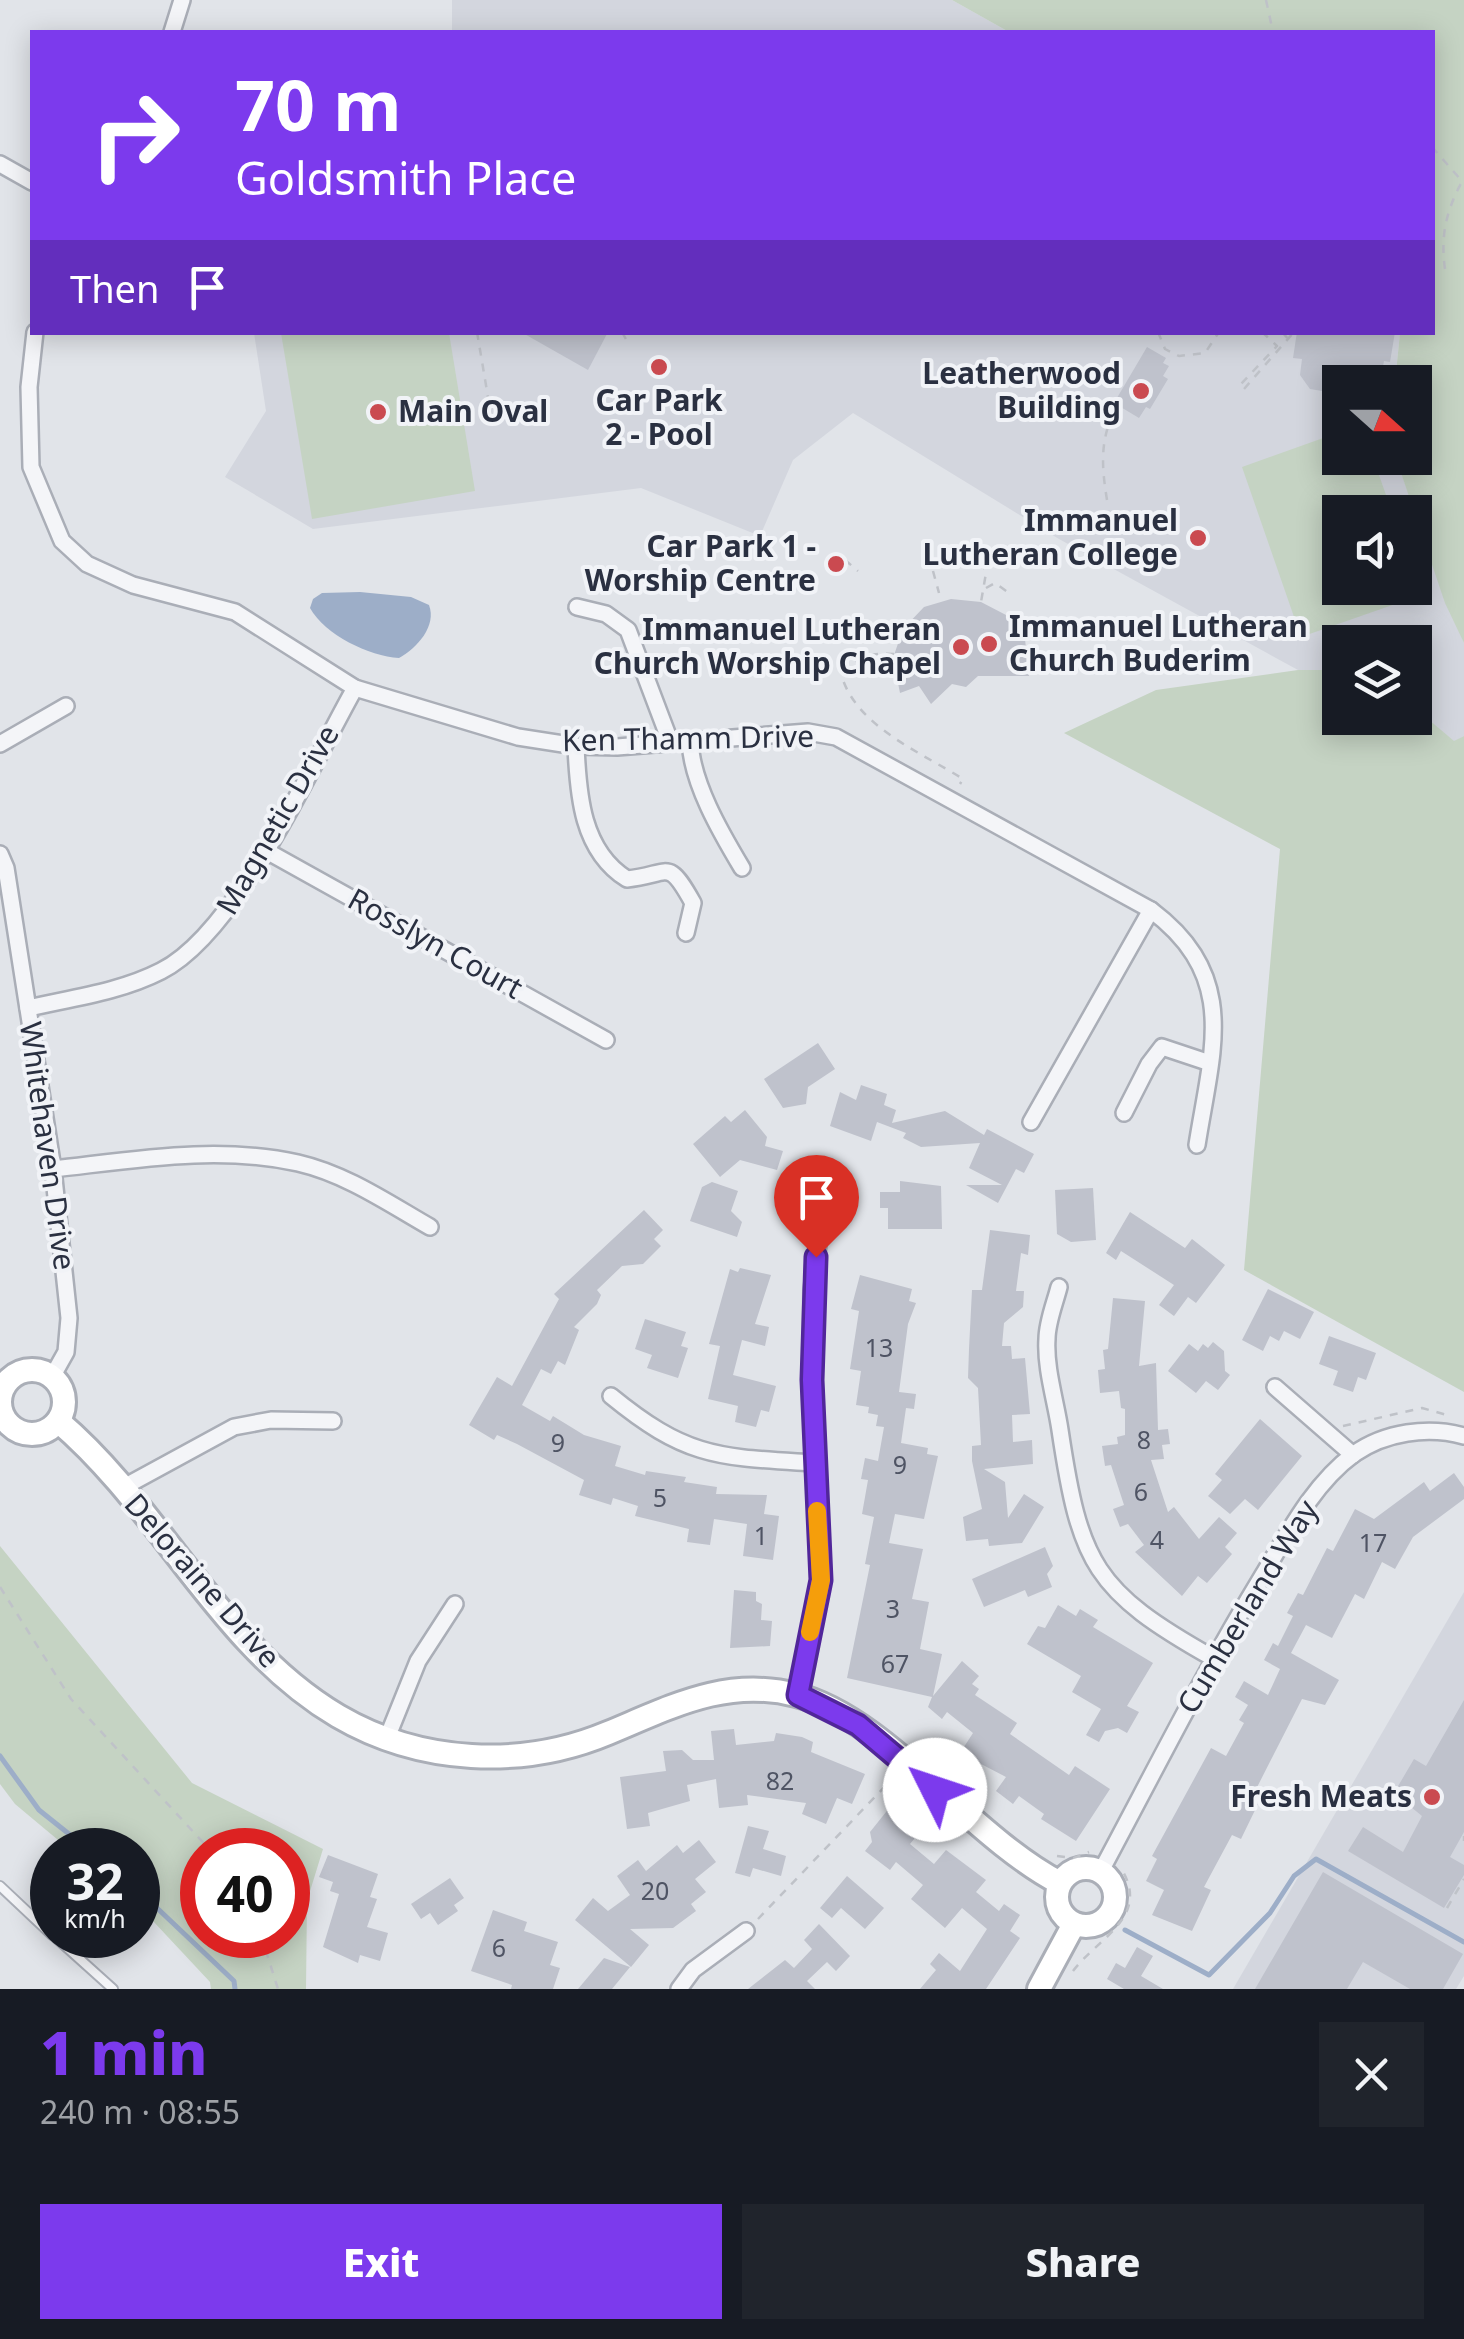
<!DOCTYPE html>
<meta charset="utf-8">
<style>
:root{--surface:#171b24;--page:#20242c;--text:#f1f3f6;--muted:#9ea1a6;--accent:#7c3aed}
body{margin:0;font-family:"Noto Sans",sans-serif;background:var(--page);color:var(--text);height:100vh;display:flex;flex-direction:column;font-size:38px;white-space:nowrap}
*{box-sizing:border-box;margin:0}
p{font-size:32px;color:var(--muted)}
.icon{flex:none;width:55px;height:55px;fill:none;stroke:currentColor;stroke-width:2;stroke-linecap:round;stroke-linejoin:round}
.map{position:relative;height:1989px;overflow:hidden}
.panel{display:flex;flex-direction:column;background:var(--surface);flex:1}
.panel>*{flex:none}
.banner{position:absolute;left:30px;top:30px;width:1405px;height:305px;border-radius:0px;box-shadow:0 5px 25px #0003;background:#7c3aed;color:#fff;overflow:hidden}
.needle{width:65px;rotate:111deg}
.buttons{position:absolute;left:1322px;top:365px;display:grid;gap:20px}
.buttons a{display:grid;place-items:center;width:110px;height:110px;border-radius:0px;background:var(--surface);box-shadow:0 5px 25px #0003;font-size:50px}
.speed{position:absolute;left:30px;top:1828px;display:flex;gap:20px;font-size:50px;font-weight:700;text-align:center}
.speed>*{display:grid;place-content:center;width:130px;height:130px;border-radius:50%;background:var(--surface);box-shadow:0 5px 25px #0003;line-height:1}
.speed small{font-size:25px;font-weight:400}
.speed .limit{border:15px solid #d22;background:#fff;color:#111}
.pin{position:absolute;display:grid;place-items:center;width:85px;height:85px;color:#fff;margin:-102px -42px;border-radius:50% 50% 50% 0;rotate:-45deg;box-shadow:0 0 10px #0007}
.pin .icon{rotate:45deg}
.me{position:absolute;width:110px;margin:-55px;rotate:311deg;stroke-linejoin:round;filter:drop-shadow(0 0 8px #0008)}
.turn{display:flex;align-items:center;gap:35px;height:210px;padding:0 40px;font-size:45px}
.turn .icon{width:130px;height:130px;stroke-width:2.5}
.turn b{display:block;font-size:70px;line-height:85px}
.then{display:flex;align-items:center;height:95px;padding:0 40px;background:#0003;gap:20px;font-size:38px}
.round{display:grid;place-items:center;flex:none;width:105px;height:105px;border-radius:0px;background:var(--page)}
.overview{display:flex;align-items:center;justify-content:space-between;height:170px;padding:0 40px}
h1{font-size:60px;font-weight:800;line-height:75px;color:var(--accent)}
.primary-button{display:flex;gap:20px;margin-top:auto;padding:20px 40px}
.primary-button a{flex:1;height:115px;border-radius:0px;background:var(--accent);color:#fff;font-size:40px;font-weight:800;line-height:115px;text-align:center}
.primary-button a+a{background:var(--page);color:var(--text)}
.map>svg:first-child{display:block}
.built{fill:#d3d6de}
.green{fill:#c5d3c3;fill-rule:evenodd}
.water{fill:#9daec8}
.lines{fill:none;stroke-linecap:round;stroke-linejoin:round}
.stream{stroke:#9daec8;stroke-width:5}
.building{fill:#bfc2cc}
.lane-casing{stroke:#aaaeb7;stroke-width:12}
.street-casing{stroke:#aaaeb7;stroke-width:20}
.secondary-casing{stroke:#aaaeb7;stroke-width:28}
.path{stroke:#bfc2c8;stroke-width:2.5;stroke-dasharray:8 8;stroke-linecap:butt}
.lane{stroke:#f4f5f8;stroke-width:8}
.street{stroke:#f4f5f8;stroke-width:15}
.secondary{stroke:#fff;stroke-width:22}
.route-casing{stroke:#51269a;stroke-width:25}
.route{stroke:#7c3aed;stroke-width:18}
.slow{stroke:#f59e0b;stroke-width:18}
.poi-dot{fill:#ca4a50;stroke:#f1f3f7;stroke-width:4}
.labels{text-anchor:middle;stroke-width:8;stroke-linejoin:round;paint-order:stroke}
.number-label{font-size:25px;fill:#4f5464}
.poi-label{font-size:30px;font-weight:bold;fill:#2a3041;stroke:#f1f3f7;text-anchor:end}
.street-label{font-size:30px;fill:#2a3041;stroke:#f1f3f7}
</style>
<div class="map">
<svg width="1464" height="1989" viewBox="0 0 1464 1989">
<rect width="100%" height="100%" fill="#e1e4e9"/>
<g class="built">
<polygon points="452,0 952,0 1009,32 452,32"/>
<polygon points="254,333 1400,333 1395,382 1340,382 1340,458 1396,458 1415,512 1340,512 1340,588 1415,588 1415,513 1464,643 1464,736 1454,742 1415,708 1415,642 1340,642 1340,670 1298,670 1059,539 853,413 793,460 760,536 641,488 313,529 225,477 266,411"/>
<polygon points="1464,1592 1464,1976 1456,1989 1233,1989"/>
</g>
<g class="green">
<polygon points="952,0 1464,0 1464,643 1445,603 1396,458 1415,458 1415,382 1395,382 1400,333 1432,332 1432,32 1009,32"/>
<polygon points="281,333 449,333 475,491 312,519"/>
<polygon points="1340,432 1340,458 1373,458 1392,512 1340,512 1340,588 1415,588 1415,577 1421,595 1301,637 1242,467"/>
<polygon points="1298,670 1340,670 1340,718 1415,718 1415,708 1454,741 1464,736 1464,1392 1244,1270 1280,849 1064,733 1156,690"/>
<path d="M 0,1546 L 192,1783 L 323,1849 L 307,1901 L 306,1989 L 211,1989 L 210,1982 L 138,1905 L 138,1850 L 70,1850 L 15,1804 L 0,1784 ZM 288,1850 L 288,1935 L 202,1935 L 202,1850 Z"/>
</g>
<path class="water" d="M 360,592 L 411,597 L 429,605 C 437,626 417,648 399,658 C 369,656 325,635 310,608 L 313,599 L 322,593 Z"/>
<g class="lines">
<g class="stream">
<polyline points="0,1756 39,1810 89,1850"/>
<polyline points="138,1890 234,1981 235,1989"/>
<polyline points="1125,1930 1209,1975 1270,1913 1294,1876 1316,1859 1464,1942"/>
</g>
</g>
<g class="building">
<polygon points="521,332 608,332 588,370"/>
<polygon points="1297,332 1395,332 1390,362 1384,361 1380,382 1340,382 1340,394 1310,389 1300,375 1302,359 1293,358"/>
<polygon points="1147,347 1166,358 1163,363 1169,366 1163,376 1168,379 1150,409 1146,407 1139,418 1114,403"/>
<polygon points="951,599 981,602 1006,615 1025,639 1029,676 978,676 966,687 952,684 931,704 919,686 900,693 893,658 903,629 924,607"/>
<polygon points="818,1043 835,1069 808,1087 806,1104 783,1108 764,1079"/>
<polygon points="861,1085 887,1094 884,1105 896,1110 892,1123 945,1111 984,1135 987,1129 1034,1154 1024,1173 1016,1169 998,1203 966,1185 1002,1185 969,1168 980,1143 921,1147 903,1138 906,1133 877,1122 871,1141 830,1126 840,1092 856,1100"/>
<polygon points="745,1110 767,1137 765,1146 783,1151 777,1170 740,1160 720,1177 693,1144 725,1116 731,1122"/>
<polygon points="900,1181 941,1186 942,1229 888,1229 888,1208 880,1208 880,1192 900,1192"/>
<polygon points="712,1182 738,1191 731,1211 742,1222 737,1237 690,1221 702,1187"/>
<polygon points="1093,1188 1096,1240 1071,1242 1057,1234 1055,1190"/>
<polygon points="644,1210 663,1230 654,1239 661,1246 643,1264 622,1266 597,1290 601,1295 597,1304 574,1327 579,1330 565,1365 558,1361 551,1374 541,1369 522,1405 550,1421 553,1416 584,1435 621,1446 615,1466 645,1475 646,1471 686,1477 684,1482 717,1487 716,1494 767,1495 764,1514 779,1516 773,1560 743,1556 747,1524 714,1519 710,1545 687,1542 689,1529 635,1516 638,1506 613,1498 611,1505 579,1495 584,1480 517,1444 497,1435 494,1440 469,1425 497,1377 512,1386 559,1299 554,1294"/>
<polygon points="1130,1212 1185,1248 1192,1239 1225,1265 1196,1303 1188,1297 1174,1316 1159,1305 1174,1285 1121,1251 1116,1260 1106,1253"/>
<polygon points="990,1230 1030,1235 1028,1255 1021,1253 1016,1291 1024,1291 1023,1307 1004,1323 1002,1346 1011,1346 1012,1359 1025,1358 1030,1414 1012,1415 1013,1442 1032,1440 1033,1464 984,1469 1005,1482 1008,1518 1024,1494 1044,1507 1022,1543 989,1546 988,1539 966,1541 963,1517 982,1509 972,1461 972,1446 981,1445 978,1388 968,1378 969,1349 972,1290 982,1290"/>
<polygon points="740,1268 771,1275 755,1324 769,1327 765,1346 742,1340 733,1375 776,1386 769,1412 761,1410 756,1427 735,1422 738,1406 708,1399 720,1346 709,1344 730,1269 738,1272"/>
<polygon points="860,1275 912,1289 909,1301 916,1303 908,1324 899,1392 916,1394 914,1409 906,1408 901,1443 928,1448 927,1454 938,1456 924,1519 895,1514 889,1543 923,1549 912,1599 929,1602 920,1649 942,1654 933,1696 962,1661 979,1676 972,1684 979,1689 975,1695 1017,1723 1010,1734 1069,1775 1075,1766 1110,1789 1076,1841 1041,1819 1044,1814 1019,1796 1013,1804 996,1791 1006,1777 960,1753 973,1733 947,1712 942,1719 928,1707 932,1697 847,1678 870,1565 865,1564 874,1517 862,1514 868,1480 861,1479 865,1458 878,1461 884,1427 876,1426 878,1415 868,1413 869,1407 856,1405 861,1371 850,1369 859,1311 851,1309"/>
<polygon points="1268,1289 1314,1312 1300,1339 1284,1331 1279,1341 1270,1336 1263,1351 1242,1340"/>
<polygon points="1113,1298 1145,1301 1139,1366 1156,1363 1158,1430 1168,1429 1170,1444 1162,1445 1164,1459 1151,1460 1168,1512 1174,1507 1199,1539 1219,1517 1237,1533 1225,1547 1232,1554 1207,1583 1198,1576 1182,1596 1135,1552 1144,1545 1128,1524 1120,1527 1113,1509 1124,1505 1111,1465 1105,1466 1102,1446 1118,1444 1117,1437 1125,1435 1125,1409 1121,1408 1119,1391 1100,1393 1098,1370 1105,1369 1103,1350 1108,1349"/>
<polygon points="645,1319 686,1332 681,1346 688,1348 678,1378 647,1368 652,1355 635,1349"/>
<polygon points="1329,1336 1376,1353 1366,1380 1358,1377 1353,1392 1333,1385 1338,1371 1319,1364"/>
<polygon points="1213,1342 1224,1351 1225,1371 1230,1375 1218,1390 1206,1381 1196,1393 1168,1371 1189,1344 1198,1351 1203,1344 1208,1348"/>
<polygon points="1260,1419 1302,1456 1258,1510 1245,1499 1230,1514 1208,1496 1222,1480 1215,1474"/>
<polygon points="1454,1473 1464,1487 1464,1499 1413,1537 1395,1569 1382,1562 1364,1599 1355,1594 1332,1638 1306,1625 1291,1653 1339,1680 1325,1705 1302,1699 1250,1801 1258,1804 1241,1839 1232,1835 1204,1887 1211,1890 1192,1931 1152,1915 1164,1890 1146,1881 1157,1859 1152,1856 1211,1748 1226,1756 1244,1723 1239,1720 1248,1705 1235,1697 1244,1681 1268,1695 1280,1669 1264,1660 1273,1643 1278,1646 1293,1616 1287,1613 1298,1593 1303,1595 1327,1548 1333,1551 1355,1509 1374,1519 1424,1482 1430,1491"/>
<polygon points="1045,1547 1053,1566 1047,1574 1052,1587 1028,1597 1025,1590 984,1607 972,1579"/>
<polygon points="734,1590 756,1592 756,1601 762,1604 761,1620 772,1621 770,1646 730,1648"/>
<polygon points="1058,1605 1076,1616 1080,1609 1098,1620 1093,1627 1153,1663 1127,1706 1139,1712 1127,1733 1118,1728 1105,1731 1099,1742 1086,1735 1101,1709 1072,1692 1081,1676 1027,1644 1038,1626 1045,1628"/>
<polygon points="1464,1700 1464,1832 1450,1857 1464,1865 1464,1875 1444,1908 1348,1851 1363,1827 1403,1852 1422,1816 1394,1793 1414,1759 1426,1766"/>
<polygon points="734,1729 736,1745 774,1741 776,1733 802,1737 813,1742 811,1752 865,1774 852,1804 837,1798 826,1824 802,1814 806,1803 747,1795 748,1805 719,1808 716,1779 687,1785 690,1801 648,1813 650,1826 627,1829 620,1777 666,1771 663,1751 682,1750 693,1760 714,1760 711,1731"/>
<polygon points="894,1802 924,1827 910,1844 934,1864 946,1850 986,1880 976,1892 999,1911 1004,1904 1020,1915 1010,1931 1020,1938 986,1989 920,1989 936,1970 930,1964 939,1953 960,1971 987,1929 962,1908 945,1928 911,1899 923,1885 896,1862 890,1870 865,1851 872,1842 870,1832"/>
<polygon points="748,1826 769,1831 763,1849 786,1856 781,1876 753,1868 750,1877 735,1873"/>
<polygon points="699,1840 716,1862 695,1879 706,1892 691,1904 696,1911 673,1928 630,1929 649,1945 631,1967 575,1920 593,1898 608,1911 630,1895 617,1876 638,1860 646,1871 677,1845 683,1853"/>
<polygon points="328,1855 378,1874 370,1897 377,1899 367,1927 388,1933 380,1961 360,1955 358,1963 323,1947 339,1894 330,1891 333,1882 319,1877"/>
<polygon points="1323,1872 1463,1954 1443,1989 1410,1989 1363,1962 1347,1989 1255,1989"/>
<polygon points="847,1876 884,1908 865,1929 841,1908 832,1918 820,1908"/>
<polygon points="450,1878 464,1898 454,1905 458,1911 438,1925 430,1913 421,1919 411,1904"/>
<polygon points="493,1910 527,1922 524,1931 558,1942 550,1965 560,1968 553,1989 511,1989 512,1985 471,1971"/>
<polygon points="819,1924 850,1956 836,1971 827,1962 807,1981 815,1989 748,1989 785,1960 794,1968 812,1949 804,1940"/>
<polygon points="1137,1947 1153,1956 1141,1976 1163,1989 1124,1989 1107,1979 1116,1963 1125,1968"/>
<polygon points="604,1958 630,1967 612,1989 578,1989"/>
</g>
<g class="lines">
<defs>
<g id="lane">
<polyline points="0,1886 52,1935"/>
<polyline points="53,1935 113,1989"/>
</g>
<g id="street">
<polyline points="172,32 182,0"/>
<polyline points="0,164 32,182"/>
<path d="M 35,332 L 29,387 L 31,467 L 62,541 L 87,564 L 133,585 L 235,612 L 355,688 L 518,737 L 576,746 L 617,747 L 808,732 L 836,737 L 1151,910 C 1240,977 1212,1049 1197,1145"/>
<polyline points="577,607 606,614 628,630 670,741"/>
<path d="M 690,740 C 691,782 721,833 742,868"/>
<polyline points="0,744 66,706"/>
<path d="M 576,746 C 578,795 582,851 627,879 C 670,875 667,856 693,903 L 686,933"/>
<polyline points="263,849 606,1040"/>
<polyline points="0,854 6,868 53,1169 69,1318 66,1352 52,1377"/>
<path d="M 28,1008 C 72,998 120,992 161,971 C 237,933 312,764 355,688"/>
<polyline points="1124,1113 1149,1064 1162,1047 1210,1063"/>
<polyline points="1031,1122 1151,910"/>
<path d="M 53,1169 C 134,1160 217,1145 298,1163 C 346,1174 388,1203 430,1227"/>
<path d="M 1059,1287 C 1055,1303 1047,1322 1047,1339 C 1045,1368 1056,1402 1060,1430 C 1080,1564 1094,1591 1213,1658"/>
<polyline points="1275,1387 1353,1455"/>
<path d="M 611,1396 C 688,1459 719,1457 814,1463"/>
<polyline points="122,1488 234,1427 271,1420 333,1421"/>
<polyline points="798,1695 821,1580 811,1381 812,1290 825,1192"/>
<polyline points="387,1738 418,1661 455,1604"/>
<path d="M 1101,1871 C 1154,1772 1204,1672 1263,1575 C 1288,1533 1314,1483 1354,1454 C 1385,1432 1428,1426 1464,1436"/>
<polyline points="679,1989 693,1970 746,1931"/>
</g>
<g id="secondary">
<circle cx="32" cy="1402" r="32"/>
<path d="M 58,1421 C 161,1508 219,1646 338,1716 C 420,1764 522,1769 608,1733 C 671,1707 726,1677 796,1695 C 885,1717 971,1837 1060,1883"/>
<circle cx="1086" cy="1897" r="29"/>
<polyline points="1039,1989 1074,1924"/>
</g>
</defs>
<use href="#lane" class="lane-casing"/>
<use href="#street" class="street-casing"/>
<use href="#secondary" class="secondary-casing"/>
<g class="path">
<polyline points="1266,0 1273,32"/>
<polyline points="1432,147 1461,180"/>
<path d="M 1445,269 C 1440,234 1447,208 1464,178"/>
<polyline points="477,332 488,397"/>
<polyline points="622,332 628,343"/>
<polyline points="1158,332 1165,349 1179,356 1205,353 1219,332"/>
<polyline points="1262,332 1277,346 1240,385 1244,389 1294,332"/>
<polyline points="1282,332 1290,341"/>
<path d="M 1107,500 C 1101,463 1100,438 1117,405"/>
<polyline points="967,555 981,561 986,573 981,602"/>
<polyline points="845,560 858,571"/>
<polyline points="933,571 939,593"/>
<polyline points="986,588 995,583 1009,593"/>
<path d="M 894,654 C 870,652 853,658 843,680 C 860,728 922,753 963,779 L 960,784"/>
<polyline points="1343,1426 1422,1408 1447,1415"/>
<polyline points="0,1587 71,1699 210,1850"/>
<polyline points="1464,1836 1464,1841"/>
<polyline points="1057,1856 1074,1858 1089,1852"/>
<polyline points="1447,1908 1464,1879"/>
<polyline points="758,1919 894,1777"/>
<polyline points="261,1935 278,1989"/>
<path d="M 1073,1971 C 1098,1938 1150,1917 1122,1870"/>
</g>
<use href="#lane" class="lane"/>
<use href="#street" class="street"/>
<use href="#secondary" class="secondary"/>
</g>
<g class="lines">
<defs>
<polyline id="route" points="816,1257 812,1380 821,1580 798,1695 858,1725 935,1790"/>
</defs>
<use href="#route" class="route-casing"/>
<use href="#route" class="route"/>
<polyline class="slow" points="810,1632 821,1580 817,1511"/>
</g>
<g class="poi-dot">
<circle cx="659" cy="367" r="10"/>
<circle cx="1141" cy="391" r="10"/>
<circle cx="378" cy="412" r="10"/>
<circle cx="1198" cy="538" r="10"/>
<circle cx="836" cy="564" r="10"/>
<circle cx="989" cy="644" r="10"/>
<circle cx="961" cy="647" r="10"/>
<circle cx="1432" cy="1797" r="10"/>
</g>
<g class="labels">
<g class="number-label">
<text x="879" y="1357">13</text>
<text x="1144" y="1449">8</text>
<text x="558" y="1452">9</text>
<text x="900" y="1474">9</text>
<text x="1141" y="1501">6</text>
<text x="660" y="1507">5</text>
<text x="761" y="1545">1</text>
<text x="1157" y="1549">4</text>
<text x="1373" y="1552">17</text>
<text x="893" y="1618">3</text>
<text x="895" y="1673">67</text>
<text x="780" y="1790">82</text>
<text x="655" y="1900">20</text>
<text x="499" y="1957">6</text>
</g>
<g class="poi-label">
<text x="1121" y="384">Leatherwood<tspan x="1121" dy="34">Building</tspan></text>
<text x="659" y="411" text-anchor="middle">Car Park<tspan x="659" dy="34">2 - Pool</tspan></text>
<text x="398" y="422" text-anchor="start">Main Oval</text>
<text x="1178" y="531">Immanuel<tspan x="1178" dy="34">Lutheran College</tspan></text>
<text x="816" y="557">Car Park 1 -<tspan x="816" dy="34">Worship Centre</tspan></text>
<text x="1009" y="637" text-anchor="start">Immanuel Lutheran<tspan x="1009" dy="34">Church Buderim</tspan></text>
<text x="941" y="640">Immanuel Lutheran<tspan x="941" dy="34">Church Worship Chapel</tspan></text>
<text x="1412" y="1807">Fresh Meats</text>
</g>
<g class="street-label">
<text transform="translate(688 739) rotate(-1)" y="10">Ken Thamm Drive</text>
<text transform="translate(278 820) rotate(-60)" y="10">Magnetic Drive</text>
<text transform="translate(435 944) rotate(29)" y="10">Rosslyn Court</text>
<text transform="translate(47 1146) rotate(82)" y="10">Whitehaven Drive</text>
<text transform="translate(202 1581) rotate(49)" y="10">Deloraine Drive</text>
<text transform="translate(1248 1607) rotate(-59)" y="10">Cumberland Way</text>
</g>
</g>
</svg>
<div class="buttons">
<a><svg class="needle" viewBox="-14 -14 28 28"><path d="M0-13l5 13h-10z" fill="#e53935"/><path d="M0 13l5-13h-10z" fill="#9ea1a6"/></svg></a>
<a><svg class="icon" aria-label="sound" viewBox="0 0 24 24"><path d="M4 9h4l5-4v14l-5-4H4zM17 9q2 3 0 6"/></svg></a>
<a><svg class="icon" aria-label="layers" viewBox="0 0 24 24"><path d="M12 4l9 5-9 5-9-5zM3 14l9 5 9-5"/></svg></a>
</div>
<div class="speed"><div>32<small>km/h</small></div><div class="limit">40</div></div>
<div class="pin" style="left:816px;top:1257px;background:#d93025"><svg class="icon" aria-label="arrive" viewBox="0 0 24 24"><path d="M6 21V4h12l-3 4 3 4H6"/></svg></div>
<svg class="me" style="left:935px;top:1790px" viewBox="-20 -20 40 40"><circle r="19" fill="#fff"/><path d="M0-13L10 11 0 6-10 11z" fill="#7c3aed"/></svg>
<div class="banner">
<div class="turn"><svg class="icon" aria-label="right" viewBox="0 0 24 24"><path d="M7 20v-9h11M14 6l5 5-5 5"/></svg><div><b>70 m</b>Goldsmith Place</div></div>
<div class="then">Then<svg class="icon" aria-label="arrive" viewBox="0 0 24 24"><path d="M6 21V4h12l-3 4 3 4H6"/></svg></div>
</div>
</div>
<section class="panel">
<div class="overview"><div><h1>1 min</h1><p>240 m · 08:55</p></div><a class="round"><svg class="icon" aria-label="close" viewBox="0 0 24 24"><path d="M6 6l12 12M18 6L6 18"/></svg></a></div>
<div class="primary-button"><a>Exit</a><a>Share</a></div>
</section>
